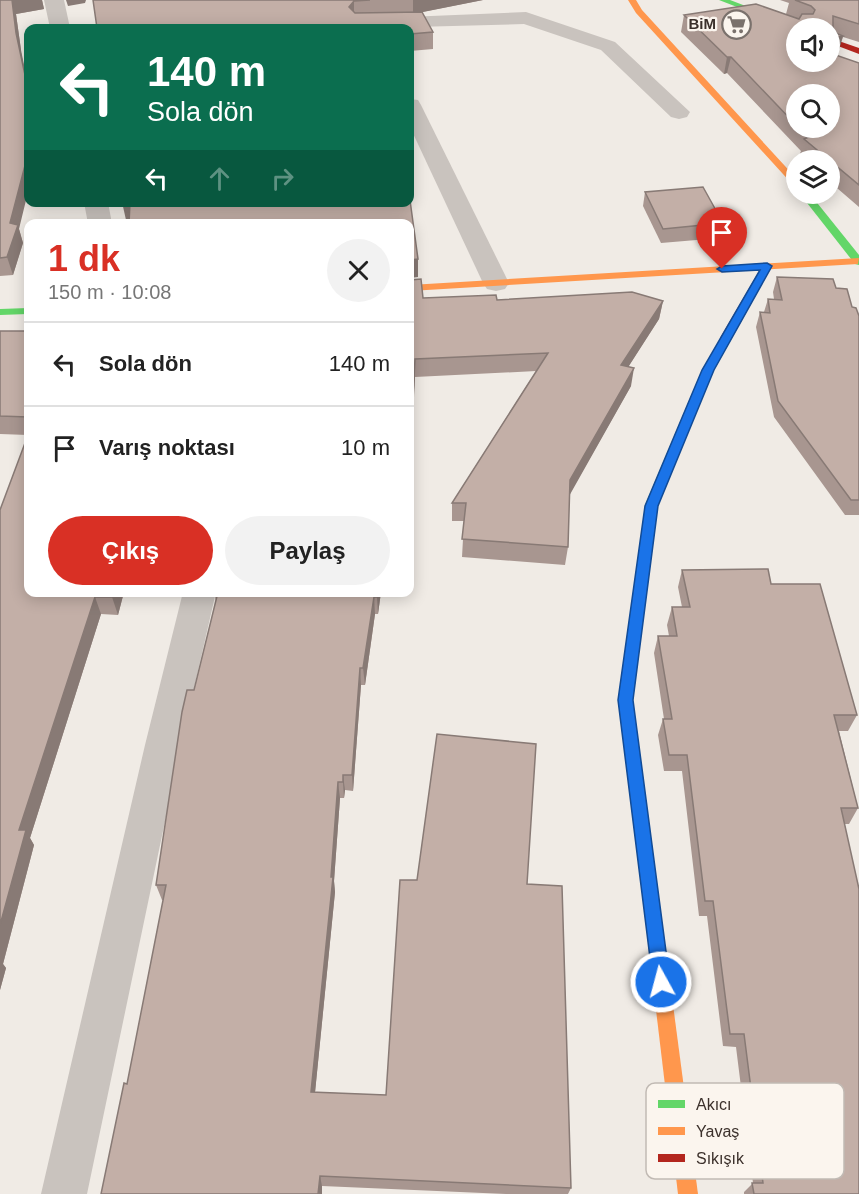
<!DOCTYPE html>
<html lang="tr">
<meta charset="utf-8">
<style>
:root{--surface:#fff;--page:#f2f2f2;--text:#222;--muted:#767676;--line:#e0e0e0;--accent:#d93025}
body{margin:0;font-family:Helvetica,sans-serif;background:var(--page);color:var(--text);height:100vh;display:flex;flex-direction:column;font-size:22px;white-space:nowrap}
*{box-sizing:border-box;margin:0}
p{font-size:20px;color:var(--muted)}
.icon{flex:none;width:33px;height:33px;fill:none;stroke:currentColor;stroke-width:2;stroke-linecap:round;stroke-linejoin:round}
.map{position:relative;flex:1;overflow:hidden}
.side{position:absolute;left:24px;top:219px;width:390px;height:378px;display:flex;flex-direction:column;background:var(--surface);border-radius:12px;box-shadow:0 3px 15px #0003}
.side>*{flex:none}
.guide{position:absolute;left:24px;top:24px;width:390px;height:183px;border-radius:12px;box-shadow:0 3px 15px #0003;background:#0b6e4f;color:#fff;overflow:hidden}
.tools{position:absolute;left:786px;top:18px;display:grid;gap:12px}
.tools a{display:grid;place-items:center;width:54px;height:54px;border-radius:50%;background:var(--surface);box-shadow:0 3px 15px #0003;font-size:30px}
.pin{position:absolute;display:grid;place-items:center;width:51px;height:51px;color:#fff;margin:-62px -26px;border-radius:50% 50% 50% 0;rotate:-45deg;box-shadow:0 0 6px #0007}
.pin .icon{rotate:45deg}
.me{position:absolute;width:66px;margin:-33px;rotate:353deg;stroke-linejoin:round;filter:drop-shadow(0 0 4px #0008)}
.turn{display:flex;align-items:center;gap:21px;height:126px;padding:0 24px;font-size:27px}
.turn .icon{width:78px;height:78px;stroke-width:2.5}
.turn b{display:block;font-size:42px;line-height:51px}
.lanes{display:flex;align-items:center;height:57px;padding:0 24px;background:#0003;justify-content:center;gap:30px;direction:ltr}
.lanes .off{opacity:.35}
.round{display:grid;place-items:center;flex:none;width:63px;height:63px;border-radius:32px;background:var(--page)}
.headline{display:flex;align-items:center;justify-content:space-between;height:102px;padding:0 24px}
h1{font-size:36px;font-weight:700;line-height:45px;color:var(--accent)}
.primary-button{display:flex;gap:12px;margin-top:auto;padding:12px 24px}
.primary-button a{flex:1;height:69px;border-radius:36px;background:var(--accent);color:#fff;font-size:24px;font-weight:700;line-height:69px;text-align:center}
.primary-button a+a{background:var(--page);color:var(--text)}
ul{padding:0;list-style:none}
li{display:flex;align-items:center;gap:18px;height:84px;padding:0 24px;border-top:2px solid var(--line)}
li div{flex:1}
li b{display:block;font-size:22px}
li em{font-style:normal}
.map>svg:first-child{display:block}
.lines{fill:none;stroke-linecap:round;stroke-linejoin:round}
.street{fill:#c9c3be;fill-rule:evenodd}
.fast{fill:#63d668;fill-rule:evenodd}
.slow{fill:#ff974d;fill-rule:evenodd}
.jam{fill:#b3261e;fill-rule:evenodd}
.wall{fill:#a89690;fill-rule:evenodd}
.shaded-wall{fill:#887a75}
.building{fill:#c3afa7;stroke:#887a75;stroke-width:1.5}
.route{fill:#1a73e8;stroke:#114b97;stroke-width:1.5}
.labels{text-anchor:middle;stroke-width:4.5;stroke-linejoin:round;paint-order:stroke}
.far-poi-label{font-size:15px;font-weight:bold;fill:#3b302b;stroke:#fbf5ee;text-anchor:end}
.key{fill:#fbf5ee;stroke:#c1bab4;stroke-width:1.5}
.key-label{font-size:16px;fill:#3b302b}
</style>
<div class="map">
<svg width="859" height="1194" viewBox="0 0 859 1194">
<rect width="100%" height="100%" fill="#f0ebe5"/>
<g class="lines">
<g class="street">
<polygon points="44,0 64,0 70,28 50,28"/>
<polygon points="526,12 615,42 690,112 687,117 679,119 671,117 601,50 524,24 376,28 372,24 375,20 382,18"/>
<polygon points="410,99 418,100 421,105 509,283 505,289 496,291 487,289 483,283 410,127"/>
<polygon points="84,202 108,202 112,224 88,224"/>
<polygon points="183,592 216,592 181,745 87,1194 41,1194 145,745"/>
</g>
<g class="fast">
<polygon points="719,0 730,0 803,28 796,30"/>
<polygon points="800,194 810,194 859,255 859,265 855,264"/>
<polygon points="28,308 28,314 0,315 0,309"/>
<polygon points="726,334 732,338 714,370 657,505 633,701 656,876 654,881 648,883 642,881 640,876 619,701 645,505 702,370 722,336"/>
</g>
<g class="slow">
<polygon points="628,0 636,0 642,10 796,178 796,186 793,185 636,13"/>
<polygon points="859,258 858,264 410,291 410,285"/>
<polygon points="648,869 654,871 656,876 698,1194 678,1194 640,876 642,871"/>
</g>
<g class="jam">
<polygon points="830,38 859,48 859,54 830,43"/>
<polygon points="767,263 772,266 732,338 730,340 722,340 720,338 762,266"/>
</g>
</g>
<g class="wall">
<polygon points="0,0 42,0 44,9 16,14 21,50 19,229 23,243 13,275 0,276"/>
<polygon points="93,0 483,0 422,12 433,32 433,49 410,51 410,28"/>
<path d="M 780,0 L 859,0 L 859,42 L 843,37 L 838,52 L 832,54 L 859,63 L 859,207 L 830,182 L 830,160 L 805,160 L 799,156 L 801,151 L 727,73 L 724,74 L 681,32 L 684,15 L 786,14 L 789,3 ZM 796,94 L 830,128 L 796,128 Z"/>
<polygon points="645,192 723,223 720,238 661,243 643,206"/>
<polygon points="777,277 836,288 859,316 859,515 845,515 774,417 756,327 760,312 764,312 768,299 774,299 773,292"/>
<polygon points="410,280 423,298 497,300 663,301 659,319 628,367 631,386 569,495 568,547 565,565 462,557 464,521 452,521 452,503 536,371 415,377"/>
<polygon points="0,331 28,331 28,435 0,434"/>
<polygon points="0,510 124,592 118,615 101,614 30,838 34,845 3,964 6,968 0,990"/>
<polygon points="682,570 771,584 857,715 848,731 839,731 858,808 849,824 844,824 859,1194 744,1194 744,1192 753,1183 736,1047 723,1046 707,916 699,916 682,771 664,771 658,735 663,719 664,719 654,653 658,636 669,636 667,625 672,607 682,607 678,587"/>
<polygon points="214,592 381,592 378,614 375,614 365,685 361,685 353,791 345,790 344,798 340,798 334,881 335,892 315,1092 386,1095 527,884 571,1188 568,1194 506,1194 322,1186 127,1084 163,900 162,900 156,885 194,690 216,601"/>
</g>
<g class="shaded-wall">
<polygon points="12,0 42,0 44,9 16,14 21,50 28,85 28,89 16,33"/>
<polygon points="66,0 86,0 85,3 68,6"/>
<polygon points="413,0 483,0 413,14"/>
<polygon points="354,1 354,18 349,7"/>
<polygon points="843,36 838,52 830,54 830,39"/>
<polygon points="727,57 731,57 727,73 724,74"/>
<polygon points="28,154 28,192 19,229 23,243 13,275 7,257 10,223"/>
<polygon points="122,202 130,202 134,219 126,220"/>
<polygon points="418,259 418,277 410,278 410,260"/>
<polygon points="663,301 659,319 618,383 621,365"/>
<polygon points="415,359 415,377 410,476 410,452"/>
<polygon points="634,368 631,386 568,498 570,480"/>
<polygon points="113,592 124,592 118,615 112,597"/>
<polygon points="378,592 381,592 378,614 377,597"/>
<polygon points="95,597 101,614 30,838 34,845 3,964 6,968 0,990 0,925 19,830"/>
<polygon points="374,597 375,614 365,685 363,668"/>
<polygon points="360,668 361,685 353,791 352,775"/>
<polygon points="343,775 345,790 344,798 343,782"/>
<polygon points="338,782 340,798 334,881 335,892 314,1103 311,1092 331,877"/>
<polygon points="320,1176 322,1186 322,1194 318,1194"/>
</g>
<g class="building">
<polygon points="0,0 12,0 16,33 28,89 28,154 10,223 18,225 7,257 0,258"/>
<polygon points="93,0 370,0 354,1 349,7 355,13 422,12 433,32 410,34 410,28 97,28"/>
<polygon points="795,0 859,0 859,24 833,16 833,32 843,36 830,39 830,28 796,28 796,62 830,62 830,53 859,63 859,185 804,139 809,137 799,128 830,128 830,94 796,94 796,125 731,57 727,57 684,15 756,4 799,19 802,14 813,14 815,10 811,6"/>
<polygon points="703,187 723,223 663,229 645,192"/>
<polygon points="410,200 418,259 410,260 410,224 129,224 130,202 410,202"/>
<polygon points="777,277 833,279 836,288 847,289 852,307 856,308 859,316 859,500 851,500 778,401 760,312 770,313 768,299 782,300"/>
<polygon points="421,279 423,298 496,295 497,300 632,292 663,301 621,365 634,368 570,480 568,547 462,539 466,503 452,503 548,353 415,359 410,452 410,280"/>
<polygon points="0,331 28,331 28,417 0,416"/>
<polygon points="28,435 28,592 113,592 112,597 95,597 19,830 26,830 0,925 0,510"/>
<polygon points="768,569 771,584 820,584 857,715 834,715 858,808 841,808 859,889 859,1194 754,1194 752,1183 763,1183 744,1034 730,1034 713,901 705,901 687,755 669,755 663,719 672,719 658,636 677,636 672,607 690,607 682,570"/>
<polygon points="218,592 378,592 377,597 374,597 363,668 360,668 352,775 343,775 343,782 338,782 331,877 333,877 311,1092 386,1095 400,880 417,880 437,734 536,744 527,884 562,886 571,1188 320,1176 318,1194 101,1194 124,1083 127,1084 166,885 156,885 182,712 187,690 194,690"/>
</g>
<polygon class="route" points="767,263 772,266 714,370 658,506 633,700 670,982 667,989 661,991 655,989 653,982 618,700 645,506 702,370 760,270 722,272 717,269 722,266"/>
<defs>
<symbol id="supermarket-ring" viewBox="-11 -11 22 22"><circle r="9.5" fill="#fbf5ee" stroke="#7a716c" stroke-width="1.5"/><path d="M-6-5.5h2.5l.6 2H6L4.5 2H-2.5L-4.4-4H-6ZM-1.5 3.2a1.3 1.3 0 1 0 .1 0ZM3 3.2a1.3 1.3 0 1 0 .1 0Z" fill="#7a716c"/></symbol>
</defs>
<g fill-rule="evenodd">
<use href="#supermarket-ring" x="720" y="8" width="33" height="33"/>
</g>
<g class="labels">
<g class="far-poi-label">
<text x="716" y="29">BiM</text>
</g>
</g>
<rect x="646" y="1083" width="198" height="96" rx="9" class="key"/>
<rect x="658" y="1100" width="27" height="8" fill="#63d668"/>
<rect x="658" y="1127" width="27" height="8" fill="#ff974d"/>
<rect x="658" y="1154" width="27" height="8" fill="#b3261e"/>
<g class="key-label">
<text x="696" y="1110">Akıcı</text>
<text x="696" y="1137">Yavaş</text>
<text x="696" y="1164">Sıkışık</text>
</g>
</svg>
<div class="tools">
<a><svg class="icon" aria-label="sound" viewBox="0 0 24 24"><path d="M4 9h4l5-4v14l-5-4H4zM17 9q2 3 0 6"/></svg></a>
<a><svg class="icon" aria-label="search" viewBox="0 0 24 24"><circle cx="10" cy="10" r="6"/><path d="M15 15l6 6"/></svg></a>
<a><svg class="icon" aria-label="layers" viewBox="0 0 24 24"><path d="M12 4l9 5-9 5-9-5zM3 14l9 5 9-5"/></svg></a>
</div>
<div class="pin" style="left:722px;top:269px;background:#d93025"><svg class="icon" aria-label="arrive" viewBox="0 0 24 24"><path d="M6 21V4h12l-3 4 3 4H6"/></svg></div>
<svg class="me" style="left:661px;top:982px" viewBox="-20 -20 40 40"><circle r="17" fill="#1a73e8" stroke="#fff" stroke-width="3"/><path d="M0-11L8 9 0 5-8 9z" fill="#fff"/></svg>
<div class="guide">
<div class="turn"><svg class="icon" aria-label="left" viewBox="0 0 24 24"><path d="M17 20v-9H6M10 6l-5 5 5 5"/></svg><div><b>140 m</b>Sola dön</div></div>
<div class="lanes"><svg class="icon" aria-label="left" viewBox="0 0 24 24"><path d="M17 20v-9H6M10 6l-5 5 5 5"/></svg><svg class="icon off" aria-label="ahead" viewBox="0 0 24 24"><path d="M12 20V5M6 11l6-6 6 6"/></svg><svg class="icon off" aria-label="right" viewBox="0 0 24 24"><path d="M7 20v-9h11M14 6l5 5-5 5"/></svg></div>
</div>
<section class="side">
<div class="headline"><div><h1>1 dk</h1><p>150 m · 10:08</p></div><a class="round"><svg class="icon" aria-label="close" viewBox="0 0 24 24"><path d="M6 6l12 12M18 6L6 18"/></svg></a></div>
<ul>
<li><svg class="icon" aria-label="left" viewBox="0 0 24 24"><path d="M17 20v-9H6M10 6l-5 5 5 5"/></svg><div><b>Sola dön</b></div><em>140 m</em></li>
<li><svg class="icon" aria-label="arrive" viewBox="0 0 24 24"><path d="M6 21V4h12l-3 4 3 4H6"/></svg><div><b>Varış noktası</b></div><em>10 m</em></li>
</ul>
<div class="primary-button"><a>Çıkış</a><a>Paylaş</a></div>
</section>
</div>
